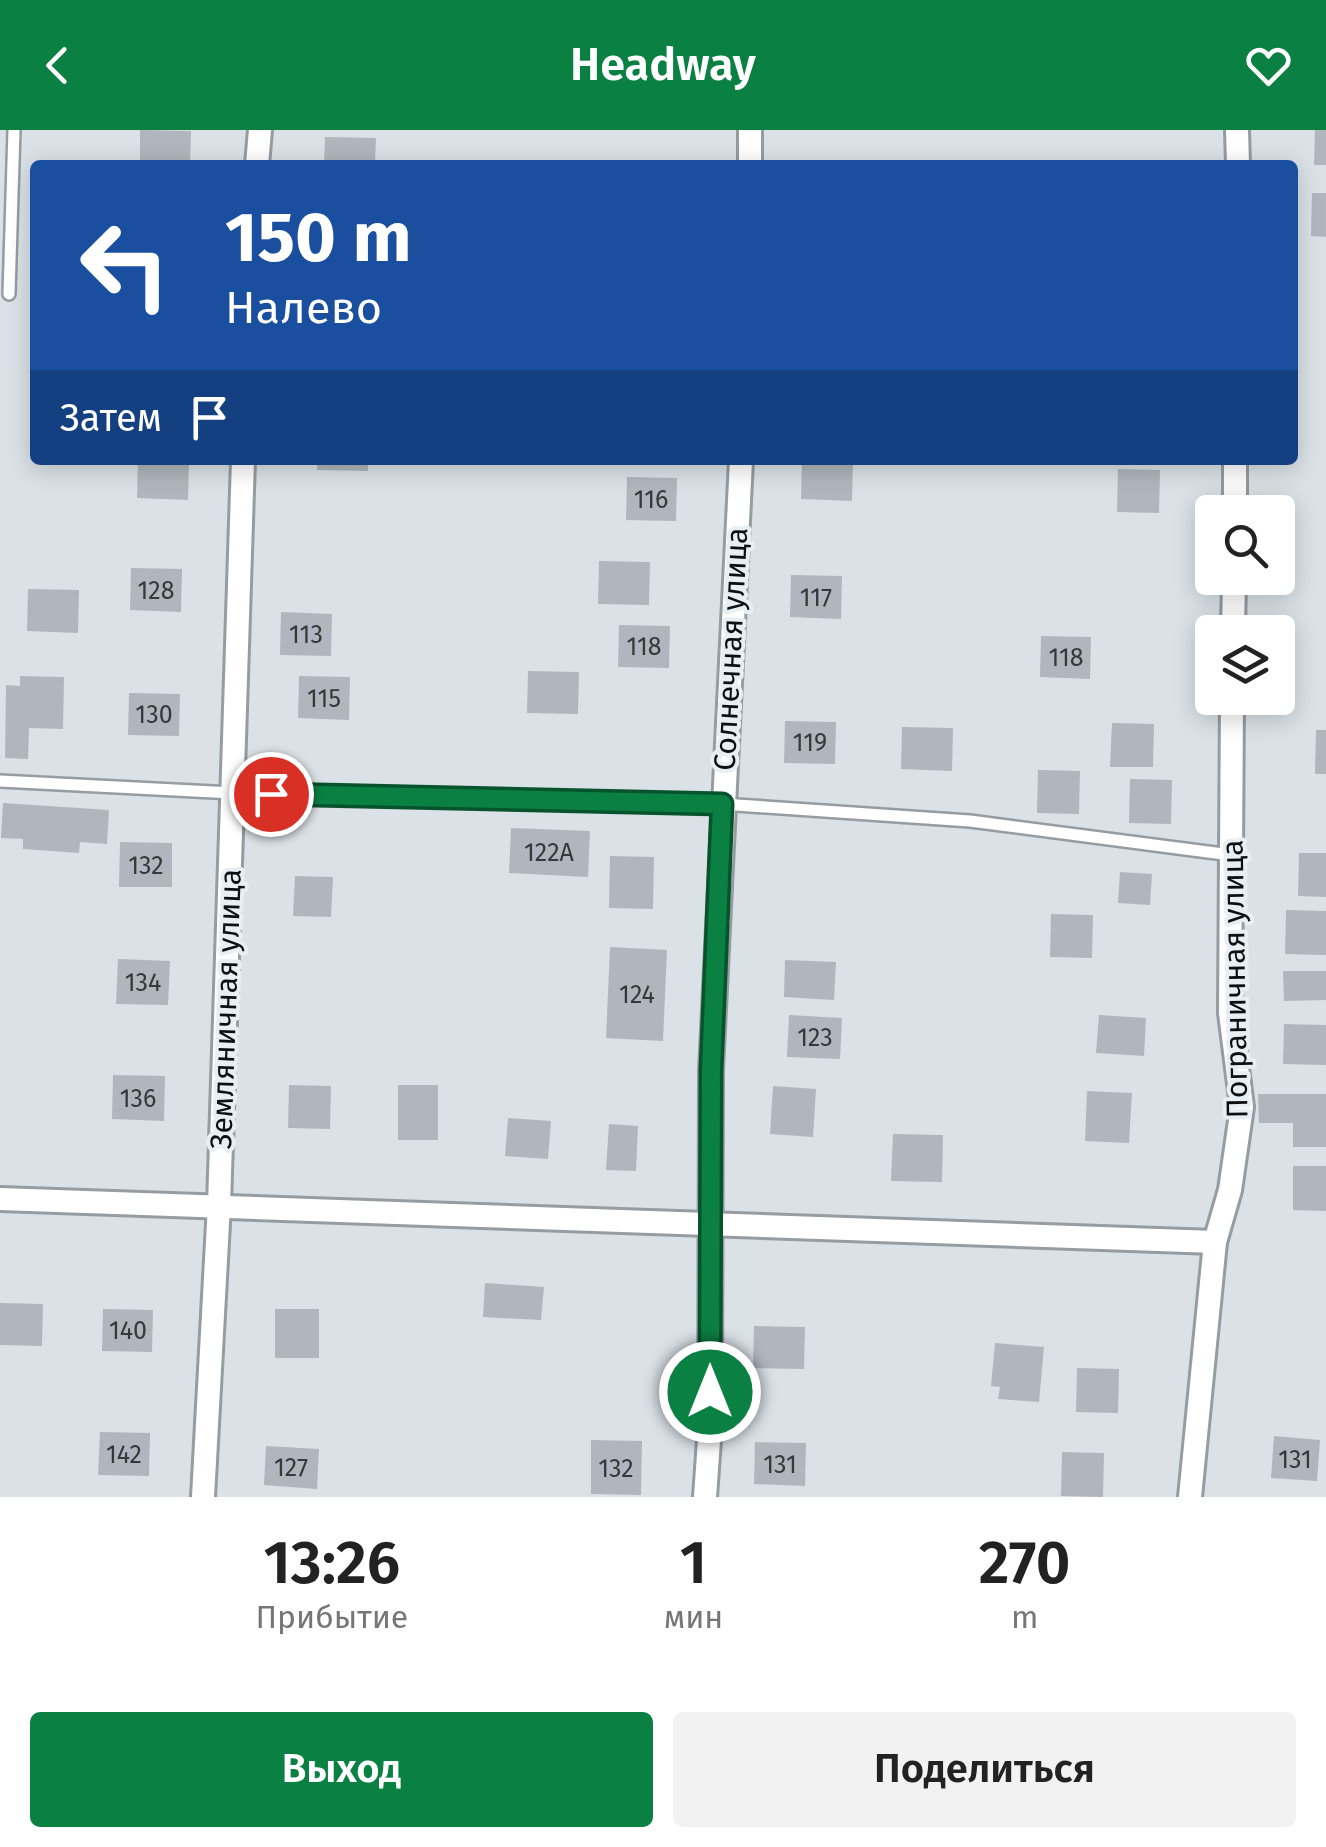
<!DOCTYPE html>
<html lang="ru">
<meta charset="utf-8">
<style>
:root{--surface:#fff;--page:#f2f2f2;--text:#222;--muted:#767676;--accent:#0b8043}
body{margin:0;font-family:"Fira Sans",sans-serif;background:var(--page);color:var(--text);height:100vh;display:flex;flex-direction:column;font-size:38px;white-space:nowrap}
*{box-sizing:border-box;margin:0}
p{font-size:32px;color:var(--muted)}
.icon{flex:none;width:55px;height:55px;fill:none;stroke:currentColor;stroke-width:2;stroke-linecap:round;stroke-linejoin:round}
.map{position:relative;height:1367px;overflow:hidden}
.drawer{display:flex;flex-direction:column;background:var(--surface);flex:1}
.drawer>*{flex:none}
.banner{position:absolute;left:30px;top:30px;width:1268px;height:305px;border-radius:10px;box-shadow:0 5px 25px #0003;background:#1a4fa0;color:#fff;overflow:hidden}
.controls{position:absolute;left:1195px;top:365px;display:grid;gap:20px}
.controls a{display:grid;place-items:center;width:100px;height:100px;border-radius:10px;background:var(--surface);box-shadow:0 5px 25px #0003;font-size:50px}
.pin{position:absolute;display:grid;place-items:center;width:85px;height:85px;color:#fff;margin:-42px;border:5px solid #fff;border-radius:50%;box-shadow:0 2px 10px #0007}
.me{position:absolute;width:110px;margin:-55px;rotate:0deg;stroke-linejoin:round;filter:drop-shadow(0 0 8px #0008)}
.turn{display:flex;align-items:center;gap:35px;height:210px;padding:0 30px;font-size:45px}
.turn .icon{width:130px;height:130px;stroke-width:2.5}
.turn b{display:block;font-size:70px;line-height:85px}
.then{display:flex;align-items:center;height:95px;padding:0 30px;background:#0003;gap:20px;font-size:38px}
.eta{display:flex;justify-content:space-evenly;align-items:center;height:170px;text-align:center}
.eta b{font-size:60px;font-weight:600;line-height:70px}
.button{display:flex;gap:20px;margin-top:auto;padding:20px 30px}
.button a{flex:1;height:115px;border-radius:10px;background:var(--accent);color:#fff;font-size:40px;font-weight:600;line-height:115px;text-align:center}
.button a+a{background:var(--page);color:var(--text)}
header{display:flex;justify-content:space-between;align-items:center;height:130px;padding:0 30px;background:var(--accent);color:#fff;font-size:45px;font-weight:600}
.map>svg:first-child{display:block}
.building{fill:#afb6bd}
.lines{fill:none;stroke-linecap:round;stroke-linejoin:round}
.lane-casing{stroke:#959ca2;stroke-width:16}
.street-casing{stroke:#959ca2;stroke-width:28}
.lane{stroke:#fff;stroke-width:11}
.street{stroke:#fff;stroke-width:22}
.route-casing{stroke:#07532c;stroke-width:25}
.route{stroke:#0b8043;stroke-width:18}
.labels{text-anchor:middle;stroke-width:8;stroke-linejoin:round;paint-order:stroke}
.number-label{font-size:25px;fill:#36393c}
.street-label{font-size:30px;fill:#0d0f11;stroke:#e7eff5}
</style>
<header><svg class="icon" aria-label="back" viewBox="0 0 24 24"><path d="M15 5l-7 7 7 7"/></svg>Headway<svg class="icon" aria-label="heart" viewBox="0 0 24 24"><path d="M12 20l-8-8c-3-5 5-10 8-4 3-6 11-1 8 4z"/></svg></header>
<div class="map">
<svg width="1326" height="1367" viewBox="0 0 1326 1367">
<rect width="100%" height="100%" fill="#dae2e8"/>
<g class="building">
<polygon points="140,0 191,1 190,35 140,35"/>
<polygon points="1315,0 1326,0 1326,35 1314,35"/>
<polygon points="325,7 376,8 375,35 324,35"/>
<polygon points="818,30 868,31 868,35 818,35"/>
<polygon points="1312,63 1326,63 1326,107 1311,106"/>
<polygon points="138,330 189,330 188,370 137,368"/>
<polygon points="317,330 368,330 368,341 317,340"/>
<polygon points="802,330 853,330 852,371 801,369"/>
<polygon points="1118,339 1160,340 1159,383 1117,382"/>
<polygon points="627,347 677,348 676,391 626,390"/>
<polygon points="599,431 650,432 649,475 598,474"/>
<polygon points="131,438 182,439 181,482 130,480"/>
<polygon points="791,445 842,446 841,489 790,487"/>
<polygon points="28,459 79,460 78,503 27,501"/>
<polygon points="281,482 332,484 331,526 280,525"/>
<polygon points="619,495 670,496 669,538 618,537"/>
<polygon points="1041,506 1091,507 1090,549 1040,547"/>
<polygon points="528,541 579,542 578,584 527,583"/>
<polygon points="20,546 64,547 63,599 29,598 28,629 5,628 6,555 20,556"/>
<polygon points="299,546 350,547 349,590 298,588"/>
<polygon points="129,563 180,564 179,606 128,605"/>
<polygon points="785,591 836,592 835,634 784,633"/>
<polygon points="1112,593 1154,594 1153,637 1110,637"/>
<polygon points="902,597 953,598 952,641 901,639"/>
<polygon points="1316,600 1326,600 1326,644 1315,644"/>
<polygon points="1038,640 1080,641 1079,684 1037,683"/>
<polygon points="1130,649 1172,650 1171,694 1129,693"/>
<polygon points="3,673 109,680 107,714 80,712 79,723 23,719 23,709 1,708"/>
<polygon points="511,698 590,701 588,747 509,743"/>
<polygon points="120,712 172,713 172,757 119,757"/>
<polygon points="1299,723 1326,723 1326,767 1298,766"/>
<polygon points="610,726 654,727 653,779 609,778"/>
<polygon points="1120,742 1152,744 1150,775 1118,773"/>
<polygon points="295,746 333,747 331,787 293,786"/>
<polygon points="1286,780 1326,781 1326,825 1285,824"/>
<polygon points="1051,784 1093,785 1092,828 1050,827"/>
<polygon points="610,817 667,820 663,911 606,908"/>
<polygon points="118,829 170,831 168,875 116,874"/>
<polygon points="785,830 836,832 834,870 784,867"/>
<polygon points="1283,841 1326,841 1326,870 1284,871"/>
<polygon points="789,885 842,888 840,929 787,927"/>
<polygon points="1099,885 1146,888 1144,926 1096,923"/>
<polygon points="1284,894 1326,895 1326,935 1283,934"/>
<polygon points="113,945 165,946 164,991 112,989"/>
<polygon points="289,955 331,956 330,999 288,998"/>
<rect x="398" y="955" width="40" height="55"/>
<polygon points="773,956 816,959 813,1007 770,1004"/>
<polygon points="1087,961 1132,963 1129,1013 1085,1011"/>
<polygon points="1258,964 1326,964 1326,1017 1293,1017 1293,993 1259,993"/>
<polygon points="508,988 551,991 548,1029 505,1026"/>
<polygon points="609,994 638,996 636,1041 606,1040"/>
<polygon points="893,1004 943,1005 942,1052 891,1051"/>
<polygon points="1293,1036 1326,1036 1326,1081 1293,1080"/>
<polygon points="485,1153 544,1157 541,1190 483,1187"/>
<polygon points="0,1173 43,1174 42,1216 0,1215"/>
<polygon points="103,1179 153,1180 152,1222 102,1221"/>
<rect x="275" y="1179" width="44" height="49"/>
<polygon points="754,1196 805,1197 804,1239 753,1238"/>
<polygon points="995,1213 1044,1217 1039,1272 998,1269 1000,1257 991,1256"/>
<polygon points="1077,1238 1119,1239 1118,1283 1076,1282"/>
<polygon points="100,1302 150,1303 149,1346 98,1345"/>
<polygon points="1274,1306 1320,1310 1317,1351 1271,1348"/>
<polygon points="591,1310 642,1311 641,1365 591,1364"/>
<polygon points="755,1312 806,1313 805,1356 754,1354"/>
<polygon points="266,1316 319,1319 317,1359 264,1355"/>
<polygon points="1062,1322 1104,1323 1103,1367 1061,1366"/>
</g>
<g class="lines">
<defs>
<g id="lane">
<polyline points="9,164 14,0"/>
<polyline points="0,651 233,663 722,674 970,691 1231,725"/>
</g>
<g id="street">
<polyline points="1237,0 1238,35"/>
<polyline points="257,35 260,0"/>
<polyline points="750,35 750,0"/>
<polyline points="1235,382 1235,330"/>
<polyline points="1233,502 1234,448"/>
<polyline points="0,1069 1215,1112"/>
<polyline points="203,1367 219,1075 243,330"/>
<polyline points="705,1367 710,1296 711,940 741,330"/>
<polyline points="1190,1367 1215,1112 1230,1060 1242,977 1230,883 1232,568"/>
</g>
</defs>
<use href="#lane" class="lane-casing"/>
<use href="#street" class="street-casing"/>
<use href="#lane" class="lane"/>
<use href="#street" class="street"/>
</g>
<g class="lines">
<defs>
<polyline id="route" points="271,664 722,674 711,940 710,1262"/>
</defs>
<use href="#route" class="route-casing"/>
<use href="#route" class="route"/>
</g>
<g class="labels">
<g class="number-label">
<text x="651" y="378">116</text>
<text x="156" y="469">128</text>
<text x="816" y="476">117</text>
<text x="306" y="513">113</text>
<text x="644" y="525">118</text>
<text x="1066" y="536">118</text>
<text x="324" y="577">115</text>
<text x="154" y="593">130</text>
<text x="810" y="621">119</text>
<text x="549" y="731">122А</text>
<text x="146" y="744">132</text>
<text x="143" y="861">134</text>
<text x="637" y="873">124</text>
<text x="815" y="916">123</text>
<text x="138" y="977">136</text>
<text x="128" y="1209">140</text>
<text x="124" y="1333">142</text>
<text x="1295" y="1338">131</text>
<text x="780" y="1343">131</text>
<text x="291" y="1346">127</text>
<text x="616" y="1347">132</text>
</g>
<g class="street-label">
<text transform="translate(731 519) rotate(-87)" y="10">Солнечная улица</text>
<text transform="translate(1235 849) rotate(-91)" y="10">Пограничная улица</text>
<text transform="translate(226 879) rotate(-88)" y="10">Земляничная улица</text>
</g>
</g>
</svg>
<div class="controls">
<a><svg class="icon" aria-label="search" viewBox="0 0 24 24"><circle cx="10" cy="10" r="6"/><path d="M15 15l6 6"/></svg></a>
<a><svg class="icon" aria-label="layers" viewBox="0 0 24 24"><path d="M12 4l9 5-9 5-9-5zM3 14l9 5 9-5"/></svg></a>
</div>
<div class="pin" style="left:271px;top:664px;background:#d93025"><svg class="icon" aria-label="arrive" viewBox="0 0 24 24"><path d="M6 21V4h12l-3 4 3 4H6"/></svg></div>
<svg class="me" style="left:710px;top:1262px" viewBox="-20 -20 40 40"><circle r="17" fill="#0b8043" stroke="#fff" stroke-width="3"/><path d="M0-11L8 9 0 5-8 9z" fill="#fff"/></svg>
<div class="banner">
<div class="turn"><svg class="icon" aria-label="left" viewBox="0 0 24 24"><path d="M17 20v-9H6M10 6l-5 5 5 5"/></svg><div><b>150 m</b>Налево</div></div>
<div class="then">Затем<svg class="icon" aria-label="arrive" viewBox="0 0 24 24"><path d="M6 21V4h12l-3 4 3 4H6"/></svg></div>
</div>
</div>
<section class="drawer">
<div class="eta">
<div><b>13:26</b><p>Прибытие</p></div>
<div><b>1</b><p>мин</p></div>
<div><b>270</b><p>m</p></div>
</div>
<div class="button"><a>Выход</a><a>Поделиться</a></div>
</section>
